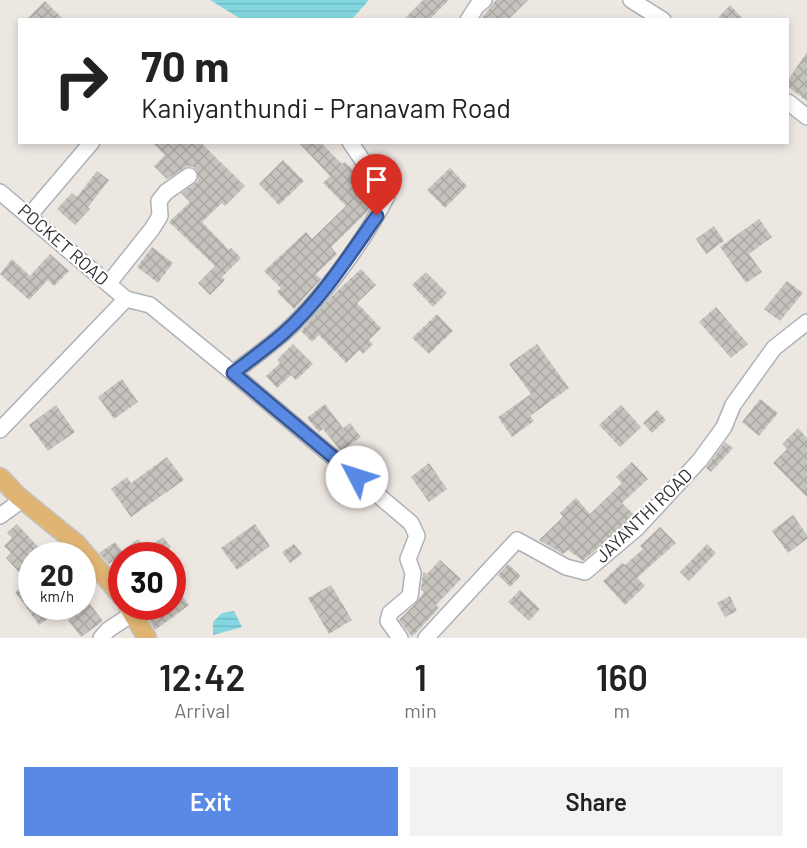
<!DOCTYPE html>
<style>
:root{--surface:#fff;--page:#f2f2f2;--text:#222;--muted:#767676;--accent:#5889e4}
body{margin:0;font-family:Barlow,sans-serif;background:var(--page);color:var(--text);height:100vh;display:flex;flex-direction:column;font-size:22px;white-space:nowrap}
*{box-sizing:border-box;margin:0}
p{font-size:20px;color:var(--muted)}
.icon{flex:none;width:33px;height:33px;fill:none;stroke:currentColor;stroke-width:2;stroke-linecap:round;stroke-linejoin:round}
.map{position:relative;height:638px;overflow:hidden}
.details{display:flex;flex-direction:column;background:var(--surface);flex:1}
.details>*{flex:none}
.hud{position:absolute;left:18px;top:18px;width:771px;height:126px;border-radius:0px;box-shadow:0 3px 9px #0003;background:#fff;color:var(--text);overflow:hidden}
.speed{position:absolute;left:18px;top:542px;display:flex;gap:12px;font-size:30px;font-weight:700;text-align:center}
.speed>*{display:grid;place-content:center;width:78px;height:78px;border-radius:50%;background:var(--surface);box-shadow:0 3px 9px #0003;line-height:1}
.speed small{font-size:15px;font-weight:400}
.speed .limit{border:9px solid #d22;background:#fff;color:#111}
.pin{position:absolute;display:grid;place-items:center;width:51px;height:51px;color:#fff;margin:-62px -26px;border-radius:50% 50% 50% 0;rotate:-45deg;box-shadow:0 0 6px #0007}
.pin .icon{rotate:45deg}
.me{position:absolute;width:66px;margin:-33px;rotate:310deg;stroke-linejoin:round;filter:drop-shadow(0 0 4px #0008)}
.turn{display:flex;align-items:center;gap:21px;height:126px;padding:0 24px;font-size:27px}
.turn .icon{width:78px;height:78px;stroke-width:2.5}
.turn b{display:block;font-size:42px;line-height:51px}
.eta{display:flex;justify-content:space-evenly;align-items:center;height:102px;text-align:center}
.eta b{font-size:36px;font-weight:600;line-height:42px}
.primary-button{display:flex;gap:12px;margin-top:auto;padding:12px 24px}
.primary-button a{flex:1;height:69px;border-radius:0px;background:var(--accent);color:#fff;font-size:24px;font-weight:600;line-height:69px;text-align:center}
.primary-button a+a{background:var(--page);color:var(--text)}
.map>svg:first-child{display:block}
.water{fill:url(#water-rules)}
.building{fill:url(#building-cross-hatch)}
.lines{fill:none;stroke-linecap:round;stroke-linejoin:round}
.minor-casing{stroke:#aeb2b8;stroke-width:18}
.major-casing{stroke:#c4c4c4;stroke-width:21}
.minor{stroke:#fff;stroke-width:15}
.major{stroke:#e0b574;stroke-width:18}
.route-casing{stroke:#395994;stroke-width:15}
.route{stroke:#5889e4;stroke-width:10}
.labels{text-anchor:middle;stroke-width:4.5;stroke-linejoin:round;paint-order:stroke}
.street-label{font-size:18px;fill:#2e2e2e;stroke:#fff}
</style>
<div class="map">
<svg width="807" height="638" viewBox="0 0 807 638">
<defs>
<pattern id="water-rules" width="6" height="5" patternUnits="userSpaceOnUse" patternTransform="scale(1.5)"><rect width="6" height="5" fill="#83d7e1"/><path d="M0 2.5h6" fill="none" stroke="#71b9c1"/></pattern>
<pattern id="building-cross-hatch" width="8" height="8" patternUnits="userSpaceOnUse" patternTransform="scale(1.5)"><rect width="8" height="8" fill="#c6c2bd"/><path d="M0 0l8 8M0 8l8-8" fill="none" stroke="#aaa7a3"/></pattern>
</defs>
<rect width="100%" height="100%" fill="#ede7e2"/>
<g class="water">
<polygon points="210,0 369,0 352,19 241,19"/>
<polygon points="234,611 242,627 213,635 213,622 222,613"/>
</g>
<g class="building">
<polygon points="423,0 449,0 429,20 403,20"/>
<polygon points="496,0 528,0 508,20 480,20"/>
<polygon points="45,1 64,20 26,20"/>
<polygon points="730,5 744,20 716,20"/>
<polygon points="807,52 807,101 788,87 788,80"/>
<polygon points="152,142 200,142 245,186 225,206 222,203 202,222 229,250 231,248 241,258 222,277 225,280 210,295 198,283 215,266 169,222 190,202 181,193 198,181 197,171 193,167 188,166 167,179 154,166 165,155"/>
<polygon points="298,142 320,142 342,164 345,162 357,174 353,178 374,200 366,213 331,247 337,254 316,274 321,279 294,309 277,292 281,288 264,271 306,232 312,239 346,206 323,183 330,176"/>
<polygon points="283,160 304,181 279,205 259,184"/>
<polygon points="450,168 467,186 445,208 427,190"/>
<polygon points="97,171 109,180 88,207 90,209 75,225 57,209 72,193 77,197"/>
<polygon points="759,219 772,237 749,254 762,272 746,283 720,247"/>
<polygon points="714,226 724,241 706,254 696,239"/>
<polygon points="152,247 173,263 158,283 137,267"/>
<polygon points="50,254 69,271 54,286 48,280 29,300 0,274 12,259 30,276"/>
<polygon points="361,269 376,285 357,303 381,328 369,340 373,344 363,354 359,350 346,363 319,335 312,342 301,331 335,293"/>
<polygon points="426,272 447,293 433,307 412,285"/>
<polygon points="787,281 803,293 780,321 764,309"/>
<polygon points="716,307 748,344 731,358 699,322"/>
<polygon points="437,314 453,331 429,354 412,338"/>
<polygon points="293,344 313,364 296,380 291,375 277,388 266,376 280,363 277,360"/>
<polygon points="537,344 569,388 530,416 534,421 512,437 498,417 531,394 509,364"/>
<polygon points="122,379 138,402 114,419 98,397"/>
<polygon points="760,399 778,413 759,436 742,422"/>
<polygon points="325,404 343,428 350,423 361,437 341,451 323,429 319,432 307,418"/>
<polygon points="56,405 75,432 48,451 29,425"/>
<polygon points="621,405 641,427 620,447 599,425"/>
<polygon points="657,410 666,420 652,433 643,423"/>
<polygon points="798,428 807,438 807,497 773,463 787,449 782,444"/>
<polygon points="725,442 733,448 711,472 706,468"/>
<polygon points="167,457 184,480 131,517 111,489 127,477 131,483"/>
<polygon points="632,462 648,479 622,503 635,516 583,561 568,550 563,554 539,540 563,517 560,513 576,498 590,514 622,483 616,477"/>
<polygon points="429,463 447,489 429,502 411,477"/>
<polygon points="793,515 807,535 807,539 788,553 772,531"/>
<polygon points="17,524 42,551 37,555 32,555 32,606 66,606 39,625 15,592 28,582 6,558 11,553 4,546 12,538 7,533"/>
<polygon points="255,524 270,546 237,570 221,548"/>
<polygon points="660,527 676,543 637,578 645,586 625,605 603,581 622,563 625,565 643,549 640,546"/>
<polygon points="163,537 171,547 160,555 121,555 109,564 99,553 115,542 122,551 138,539 146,549"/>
<polygon points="294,544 302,554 290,563 282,552"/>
<polygon points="707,544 716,553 689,581 680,572"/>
<polygon points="440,560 461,579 436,605 439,608 412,637 399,620 416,603 424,592 421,589 423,573 424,572 427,574"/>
<polygon points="508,564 521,576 510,587 498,575"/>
<polygon points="172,583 189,605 155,630 141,606 172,606"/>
<polygon points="331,585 352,620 329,634 308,598"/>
<polygon points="520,590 540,609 529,621 508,602"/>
<polygon points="730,596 737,611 725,617 717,603"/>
<polygon points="90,604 103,621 81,637 68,620"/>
</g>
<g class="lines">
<defs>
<g id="minor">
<polyline points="631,0 663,20"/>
<polyline points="468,20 477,6 484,0"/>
<polyline points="788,102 807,117"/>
<polyline points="0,192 126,299"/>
<polyline points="29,216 92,142"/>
<polyline points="108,284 152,229 160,216 159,201 166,192 189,176"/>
<polyline points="233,373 411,523 417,536 408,559 413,573 410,596 390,613 388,621 400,638"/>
<path d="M 0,430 L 126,299 L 150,305 L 233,373 C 250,360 268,347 284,333 C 321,300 365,240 387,196 L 350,142"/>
<polyline points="0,516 22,500"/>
<polyline points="101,638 108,630 132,614"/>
<polyline points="426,638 517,540 566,567 585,572 637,528 700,460 724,427 733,405 774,348 807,322"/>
</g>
<g id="major">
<polyline points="0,477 18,496 77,544 122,597"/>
<polyline points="128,606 147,638"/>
</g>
</defs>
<use href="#minor" class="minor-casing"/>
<use href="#major" class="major-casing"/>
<use href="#minor" class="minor"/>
<use href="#major" class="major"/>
</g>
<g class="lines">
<defs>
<path id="route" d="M 357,477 L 233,373 C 250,360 268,347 284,333 C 321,300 348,257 377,216"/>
</defs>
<use href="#route" class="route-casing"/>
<use href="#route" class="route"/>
</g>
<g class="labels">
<g class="street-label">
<text transform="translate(63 245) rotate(41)" y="6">POCKET ROAD</text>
<text transform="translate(644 516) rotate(-44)" y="6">JAYANTHI ROAD</text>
</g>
</g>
</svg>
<div class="speed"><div>20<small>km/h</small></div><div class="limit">30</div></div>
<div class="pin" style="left:377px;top:216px;background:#d93025"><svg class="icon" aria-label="arrive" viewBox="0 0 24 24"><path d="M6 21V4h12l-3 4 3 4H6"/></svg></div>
<svg class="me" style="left:357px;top:477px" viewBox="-20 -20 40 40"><circle r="19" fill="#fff"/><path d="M0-13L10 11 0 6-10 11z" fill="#5889e4"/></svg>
<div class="hud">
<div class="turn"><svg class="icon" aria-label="right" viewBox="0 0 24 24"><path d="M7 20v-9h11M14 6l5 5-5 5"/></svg><div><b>70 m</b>Kaniyanthundi - Pranavam Road</div></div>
</div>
</div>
<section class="details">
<div class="eta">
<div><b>12:42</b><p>Arrival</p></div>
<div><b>1</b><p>min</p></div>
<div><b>160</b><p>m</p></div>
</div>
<div class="primary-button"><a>Exit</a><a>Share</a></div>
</section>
